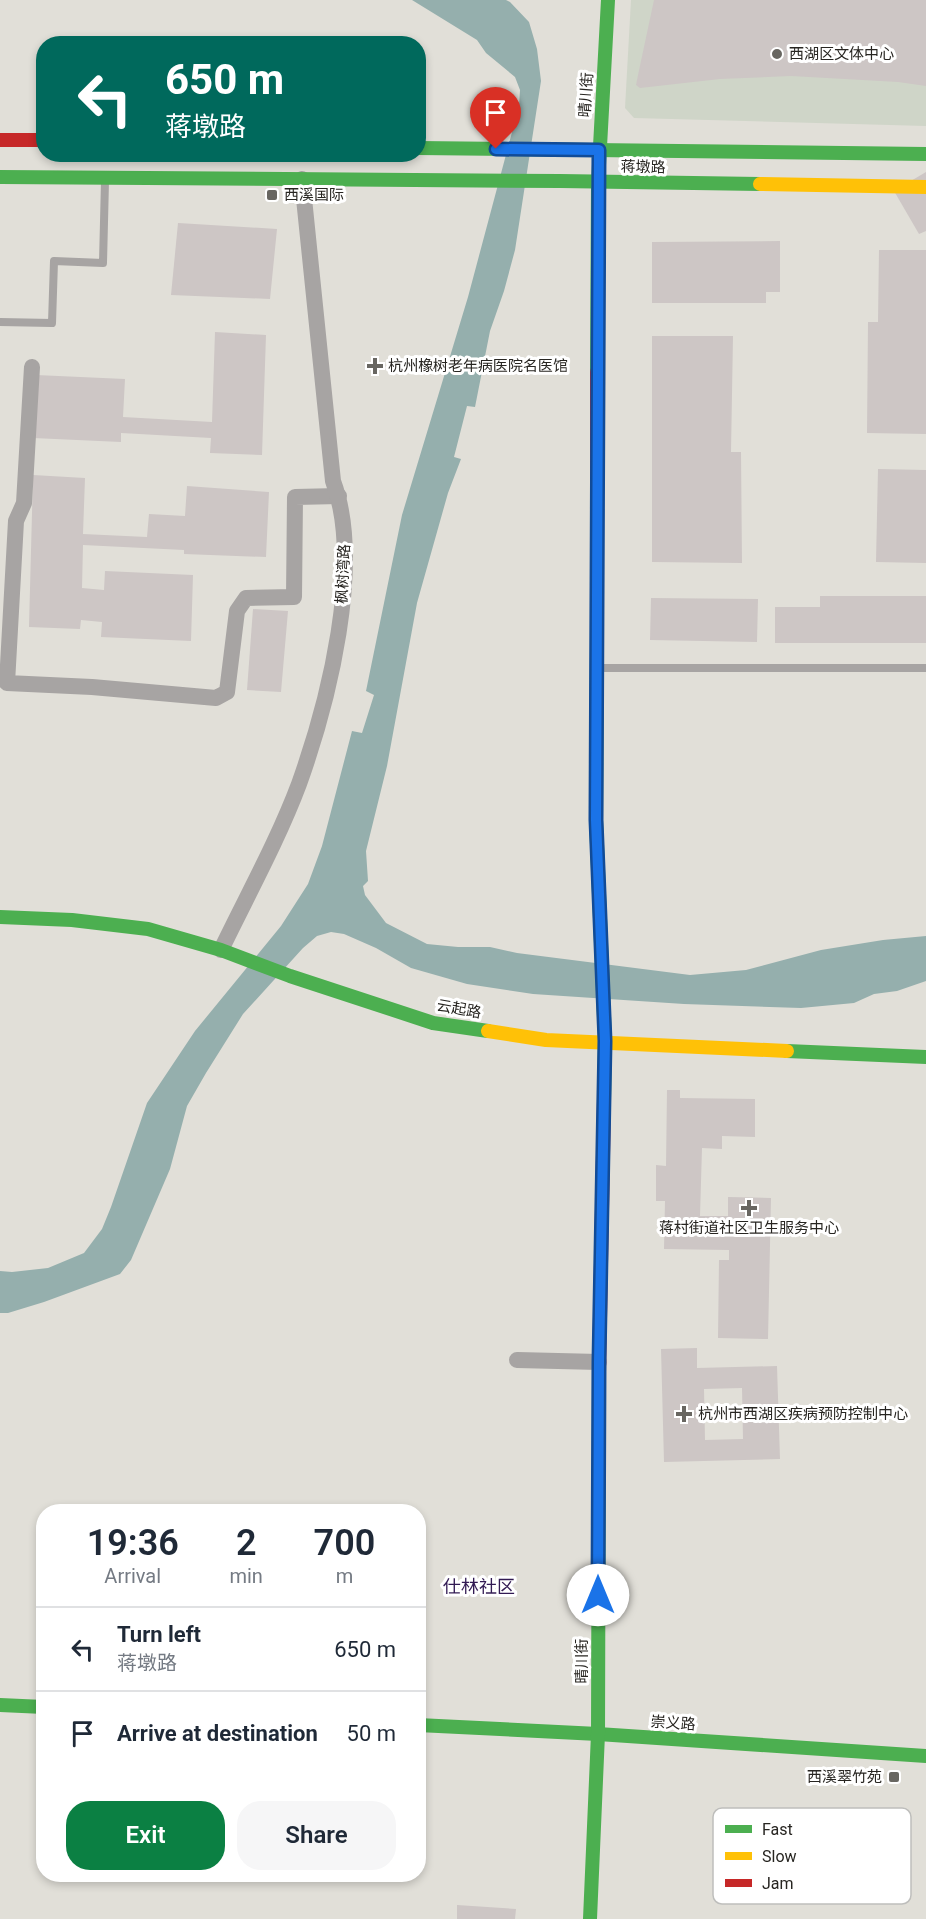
<!DOCTYPE html>
<meta charset="utf-8">
<style>
:root{--surface:#fff;--page:#f6f6f7;--text:#1f2937;--muted:#747a83;--line:#e0e1e3;--accent:#0b8043}
body{margin:0;font-family:Roboto,"Noto Sans SC",sans-serif;background:var(--page);color:var(--text);height:100vh;display:flex;flex-direction:column;font-size:22px;white-space:nowrap}
*{box-sizing:border-box;margin:0}
p{font-size:20px;color:var(--muted)}
.icon{flex:none;width:33px;height:33px;fill:none;stroke:currentColor;stroke-width:2;stroke-linecap:round;stroke-linejoin:round}
.map{position:relative;flex:1;overflow:hidden}
.details{position:absolute;left:36px;top:1504px;width:390px;height:378px;display:flex;flex-direction:column;background:var(--surface);border-radius:24px;box-shadow:0 3px 9px #0003}
.details>*{flex:none}
.banner{position:absolute;left:36px;top:36px;width:390px;height:126px;border-radius:24px;box-shadow:0 3px 9px #0003;background:#00695c;color:#fff;overflow:hidden}
.pin{position:absolute;display:grid;place-items:center;width:51px;height:51px;color:#fff;margin:-62px -26px;border-radius:50% 50% 50% 0;rotate:-45deg;box-shadow:0 0 6px #0007}
.pin .icon{rotate:45deg}
.me{position:absolute;width:66px;margin:-33px;rotate:0deg;stroke-linejoin:round;filter:drop-shadow(0 0 4px #0008)}
.turn{display:flex;align-items:center;gap:21px;height:126px;padding:0 30px;font-size:27px}
.turn .icon{width:78px;height:78px;stroke-width:2.5}
.turn b{display:block;font-size:42px;line-height:51px}
.eta{display:flex;justify-content:space-evenly;align-items:center;height:102px;text-align:center}
.eta b{font-size:36px;font-weight:600;line-height:42px}
.action{display:flex;gap:12px;margin-top:auto;padding:12px 30px}
.action a{flex:1;height:69px;border-radius:24px;background:var(--accent);color:#fff;font-size:24px;font-weight:600;line-height:69px;text-align:center}
.action a+a{background:var(--page);color:var(--text)}
ul{padding:0;list-style:none}
li{display:flex;align-items:center;gap:18px;height:84px;padding:0 30px;border-top:2px solid var(--line)}
li div{flex:1}
li b{display:block;font-size:22px}
li em{font-style:normal}
.map>svg:first-child{display:block}
.green{fill:#cfd5c8}
.water{fill:#95afad}
.building{fill:#cdc6c5;fill-rule:evenodd}
.lines{fill:none;stroke-linecap:round;stroke-linejoin:round}
.lane{stroke:#a7a4a3;stroke-width:8}
.street{stroke:#a7a4a3;stroke-width:16}
.fast{stroke:#4caf50;stroke-width:14}
.slow{stroke:#ffc107;stroke-width:14}
.jam{stroke:#c62828;stroke-width:14}
.route-casing{stroke:#114b97;stroke-width:15}
.route{stroke:#1a73e8;stroke-width:10}
.poi-dot{fill:#686661;stroke:#fff;stroke-width:2}
.labels{text-anchor:middle;stroke-width:6;stroke-linejoin:round;paint-order:stroke}
.poi-label{font-size:15px;fill:#272521;stroke:#fff;text-anchor:start}
.street-label{font-size:15px;fill:#272521;stroke:#fff}
.quarter-label{font-size:18px;fill:#321a53;stroke:#fff}
.key{fill:#fff;stroke:#bebebc;stroke-width:1.5}
.key-label{font-size:16px;fill:#272521}
</style>
<div class="map">
<svg width="926" height="1919" viewBox="0 0 926 1919">
<rect width="100%" height="100%" fill="#e1dfd8"/>
<polygon class="green" points="631,0 926,0 926,126 634,118 625,108"/>
<polygon class="water" points="412,0 506,0 510,2 529,22 537,49 541,81 515,250 504,291 490,331 475,407 467,406 454,457 461,459 448,493 417,603 387,766 366,851 368,881 363,886 365,895 386,923 427,944 458,947 490,947 517,953 690,975 746,970 821,950 883,940 926,936 926,981 897,991 874,994 854,1003 801,1008 684,1004 533,994 467,984 411,968 376,948 344,934 331,932 317,936 303,948 243,1014 206,1073 187,1106 170,1169 131,1260 120,1274 44,1302 8,1313 0,1313 0,1271 12,1272 48,1268 84,1253 102,1229 111,1207 147,1103 195,1031 281,926 308,884 322,846 352,731 362,733 374,695 366,691 402,515 468,297 519,106 520,90 515,77 486,53 477,40"/>
<g class="building">
<polygon points="654,0 926,0 926,86 898,82 791,76 720,79 640,88 636,85 638,75"/>
<polygon points="926,172 926,231 919,234 894,191"/>
<polygon points="178,223 277,229 270,299 171,295"/>
<polygon points="780,241 780,292 766,292 766,303 652,303 652,242"/>
<polygon points="879,250 926,250 926,434 867,433 868,322 878,322"/>
<polygon points="215,332 266,335 262,455 210,453 211,438 121,433 121,442 33,438 36,375 125,379 123,417 212,422"/>
<polygon points="652,336 733,336 731,452 741,452 742,563 652,562"/>
<polygon points="878,469 926,470 926,563 876,562"/>
<polygon points="33,475 85,478 83,534 147,537 149,514 185,516 187,486 269,492 266,557 184,554 184,550 83,545 82,588 104,590 105,571 193,575 191,641 101,637 102,622 81,620 80,629 29,627"/>
<polygon points="820,596 926,596 926,643 775,643 775,607 820,607"/>
<polygon points="651,598 758,599 757,642 650,640"/>
<polygon points="253,609 288,611 281,692 247,690"/>
<polygon points="667,1090 680,1090 680,1098 755,1099 755,1137 722,1136 722,1149 702,1148 700,1216 728,1216 728,1197 771,1198 768,1339 718,1338 719,1260 729,1260 729,1250 664,1249 665,1201 656,1201 656,1165 666,1166"/>
<path d="M 697,1348 L 697,1368 L 777,1366 L 780,1459 L 664,1462 L 661,1349 ZM 742,1388 L 743,1439 L 705,1440 L 704,1389 Z"/>
<polygon points="457,1905 516,1909 515,1919 457,1919"/>
</g>
<g class="lines">
<g class="lane">
<polyline points="0,322 52,323 54,261 103,263 105,181"/>
<polyline points="597,668 926,668"/>
</g>
<g class="street">
<polyline points="32,367 24,503 16,521 7,683 92,687 216,698 227,692 237,611 246,598 294,597 295,497 339,496"/>
<path d="M 221,950 C 247,896 278,840 299,784 C 328,703 364,564 333,481 L 302,179"/>
<polyline points="517,1360 599,1362"/>
</g>
<g class="fast">
<polyline points="418,148 926,154"/>
<polyline points="0,177 560,181 760,184"/>
<polyline points="597,372 598,183 608,0"/>
<polyline points="597,651 596,820 605,1041 604,1101"/>
<polyline points="0,917 72,920 148,929 221,950 290,976 433,1023 488,1031"/>
<polyline points="787,1051 926,1057"/>
<polyline points="0,1705 44,1707"/>
<polyline points="418,1725 598,1734 926,1756"/>
<polyline points="590,1919 598,1734 599,1372"/>
</g>
<g class="slow">
<polyline points="760,184 926,187"/>
<polyline points="488,1031 546,1040 787,1051"/>
</g>
<g class="jam">
<polyline points="0,140 44,140"/>
<polyline points="597,651 597,372"/>
<polyline points="599,1372 604,1101"/>
</g>
</g>
<g class="lines">
<defs>
<polyline id="route" points="496,149 599,150 596,820 605,1041 599,1362 598,1595"/>
</defs>
<use href="#route" class="route-casing"/>
<use href="#route" class="route"/>
</g>
<g class="poi-dot">
<circle cx="777" cy="54" r="6"/>
<rect x="266" y="189" width="12" height="12" rx="3"/>
<path d="M372 357h6v6h6v6h-6v6h-6v-6h-6v-6h6z"/>
<path d="M746 1199h6v6h6v6h-6v6h-6v-6h-6v-6h6z"/>
<path d="M681 1405h6v6h6v6h-6v6h-6v-6h-6v-6h6z"/>
<rect x="888" y="1771" width="12" height="12" rx="3"/>
</g>
<g class="labels">
<g class="poi-label">
<text x="789" y="59">西湖区文体中心</text>
<text x="284" y="200">西溪国际</text>
<text x="388" y="371">杭州橡树老年病医院名医馆</text>
<text x="749" y="1233" text-anchor="middle">蒋村街道社区卫生服务中心</text>
<text x="698" y="1419">杭州市西湖区疾病预防控制中心</text>
<text x="882" y="1782" text-anchor="end">西溪翠竹苑</text>
</g>
<g class="street-label">
<text transform="translate(586 95) rotate(-86)" y="5">晴川街</text>
<text transform="translate(643 167) rotate(1)" y="5">蒋墩路</text>
<text transform="translate(343 574) rotate(-87)" y="5">枫树湾路</text>
<text transform="translate(459 1009) rotate(10)" y="5">云起路</text>
<text transform="translate(582 1661) rotate(-90)" y="5">晴川街</text>
<text transform="translate(673 1723) rotate(4)" y="5">崇义路</text>
</g>
<g class="quarter-label">
<text x="479" y="1593">仕林社区</text>
</g>
</g>
<rect x="713" y="1808" width="198" height="96" rx="9" class="key"/>
<rect x="725" y="1825" width="27" height="8" fill="#4caf50"/>
<rect x="725" y="1852" width="27" height="8" fill="#ffc107"/>
<rect x="725" y="1879" width="27" height="8" fill="#c62828"/>
<g class="key-label">
<text x="762" y="1835">Fast</text>
<text x="762" y="1862">Slow</text>
<text x="762" y="1889">Jam</text>
</g>
</svg>
<div class="pin" style="left:496px;top:149px;background:#d93025"><svg class="icon" aria-label="arrive" viewBox="0 0 24 24"><path d="M6 21V4h12l-3 4 3 4H6"/></svg></div>
<svg class="me" style="left:598px;top:1595px" viewBox="-20 -20 40 40"><circle r="19" fill="#fff"/><path d="M0-13L10 11 0 6-10 11z" fill="#1a73e8"/></svg>
<div class="banner">
<div class="turn"><svg class="icon" aria-label="left" viewBox="0 0 24 24"><path d="M17 20v-9H6M10 6l-5 5 5 5"/></svg><div><b>650 m</b>蒋墩路</div></div>
</div>
<section class="details">
<div class="eta">
<div><b>19:36</b><p>Arrival</p></div>
<div><b>2</b><p>min</p></div>
<div><b>700</b><p>m</p></div>
</div>
<ul>
<li><svg class="icon" aria-label="left" viewBox="0 0 24 24"><path d="M17 20v-9H6M10 6l-5 5 5 5"/></svg><div><b>Turn left</b><p>蒋墩路</p></div><em>650 m</em></li>
<li><svg class="icon" aria-label="arrive" viewBox="0 0 24 24"><path d="M6 21V4h12l-3 4 3 4H6"/></svg><div><b>Arrive at destination</b></div><em>50 m</em></li>
</ul>
<div class="action"><a>Exit</a><a>Share</a></div>
</section>
</div>
